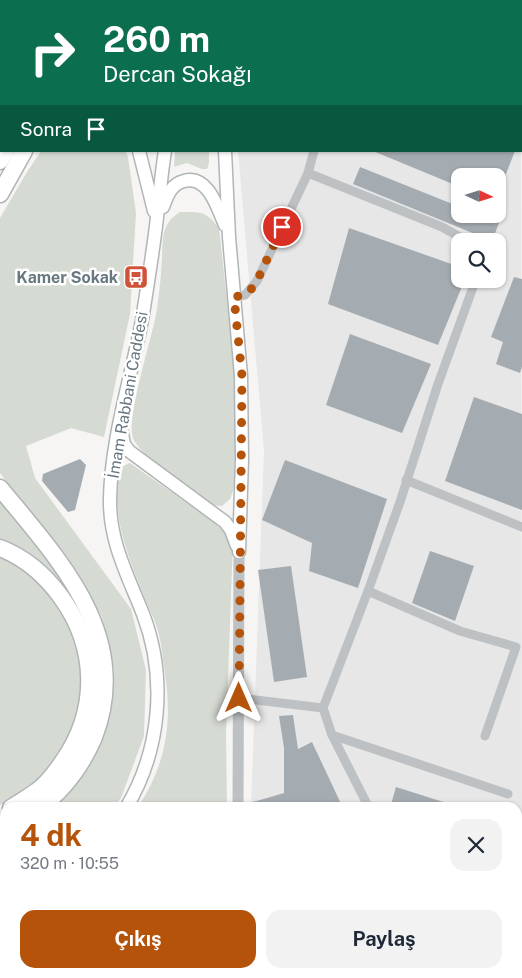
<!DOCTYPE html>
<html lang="tr">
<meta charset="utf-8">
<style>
:root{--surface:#fff;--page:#f2f2f3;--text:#1f2937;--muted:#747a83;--accent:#b45309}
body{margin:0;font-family:"Public Sans",sans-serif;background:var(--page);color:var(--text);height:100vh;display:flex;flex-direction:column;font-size:19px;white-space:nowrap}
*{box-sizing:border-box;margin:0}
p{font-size:16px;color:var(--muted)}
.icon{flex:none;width:28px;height:28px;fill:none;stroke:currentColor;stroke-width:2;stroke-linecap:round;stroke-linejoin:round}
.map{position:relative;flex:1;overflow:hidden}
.sheet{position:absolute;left:0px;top:802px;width:522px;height:176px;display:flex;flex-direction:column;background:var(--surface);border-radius:15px 15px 0 0;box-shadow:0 1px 4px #0004}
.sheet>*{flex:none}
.banner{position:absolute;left:0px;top:0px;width:522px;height:152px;box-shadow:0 1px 4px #0004;background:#0b6e4f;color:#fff;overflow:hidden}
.needle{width:32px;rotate:94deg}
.tools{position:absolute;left:451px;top:168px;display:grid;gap:10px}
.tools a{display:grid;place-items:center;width:55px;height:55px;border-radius:10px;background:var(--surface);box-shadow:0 1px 4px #0004;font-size:25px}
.pin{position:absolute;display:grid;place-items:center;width:42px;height:42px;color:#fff;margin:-21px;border:2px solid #fff;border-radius:50%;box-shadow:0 1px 5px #0007}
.me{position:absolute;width:55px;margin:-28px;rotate:0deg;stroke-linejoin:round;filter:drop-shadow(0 0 4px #0008)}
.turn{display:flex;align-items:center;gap:18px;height:105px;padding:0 20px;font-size:22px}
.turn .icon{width:65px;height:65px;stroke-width:2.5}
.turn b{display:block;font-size:35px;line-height:42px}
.then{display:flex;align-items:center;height:48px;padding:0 20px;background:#0003;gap:10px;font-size:19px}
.round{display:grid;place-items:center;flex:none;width:52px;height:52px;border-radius:15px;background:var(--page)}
.overview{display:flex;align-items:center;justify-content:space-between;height:85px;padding:0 20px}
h1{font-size:30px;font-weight:700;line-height:38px;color:var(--accent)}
.action{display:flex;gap:10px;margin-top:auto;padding:10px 20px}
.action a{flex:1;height:58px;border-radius:15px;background:var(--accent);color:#fff;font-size:20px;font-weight:700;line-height:58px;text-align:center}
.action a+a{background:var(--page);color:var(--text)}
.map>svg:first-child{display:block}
.built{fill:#e6e7e6;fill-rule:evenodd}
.green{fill:#d5dad2}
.building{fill:#a5acb1}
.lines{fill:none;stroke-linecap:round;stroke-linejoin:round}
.secondary-casing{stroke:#b0b5b8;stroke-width:15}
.motorway-casing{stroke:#b1b4b7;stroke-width:19}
.minor{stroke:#bdc1c4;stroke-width:9}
.tertiary{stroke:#bdc1c4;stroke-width:11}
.secondary{stroke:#fff;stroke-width:12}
.motorway{stroke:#fff;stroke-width:16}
.route{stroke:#b45309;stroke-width:9;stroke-dasharray:0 16.2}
.labels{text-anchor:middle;stroke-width:5;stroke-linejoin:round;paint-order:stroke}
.poi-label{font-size:16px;font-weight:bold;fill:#687780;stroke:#fff;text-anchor:end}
.street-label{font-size:16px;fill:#687780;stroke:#fff}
</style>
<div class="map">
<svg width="522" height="978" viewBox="0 0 522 978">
<rect width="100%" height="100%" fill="#f6f5f3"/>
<g class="built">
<polygon points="260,0 501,0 505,1 259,1"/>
<path d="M 521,7 L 522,825 L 518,838 L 518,808 L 251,807 L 264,451 L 238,151 L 521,151 ZM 460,176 L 498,176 L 498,214 L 460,214 ZM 460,241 L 498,241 L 498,279 L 460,279 Z"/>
<polygon points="245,974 480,974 483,978 245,978"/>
</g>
<g class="green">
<polygon points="41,151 126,151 128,157 136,213 130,314 104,437 71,428 26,446 35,478 131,609 146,670 144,736 121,798 114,807 52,807 76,785 92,759 104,735 110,708 114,670 109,644 102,617 81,579 0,473 0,218 27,172"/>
<polygon points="175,151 209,151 209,163 207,169 202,169 187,163 174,167"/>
<path d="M 180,212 C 201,212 206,211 219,228 L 235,374 L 236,423 L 234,488 L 230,499 L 222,506 L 210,505 C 194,493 139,455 133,438 C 126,420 151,340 156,315 C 159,297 161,277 162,258 C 163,238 161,224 180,212 Z"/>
<path d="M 130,463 L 211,520 L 233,540 L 226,734 L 227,807 L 138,807 C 169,760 173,716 163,661 C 162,651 161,641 158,631 C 155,619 148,607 144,596 C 128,557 108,508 121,467 Z"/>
<path d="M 0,500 C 27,532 56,562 77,598 C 109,655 107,728 63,779 C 54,788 45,796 35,804 L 34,803 L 27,807 L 23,807 C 36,798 50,788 61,775 C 108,719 106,634 56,580 C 41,563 21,547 0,540 Z"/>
<polygon points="0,555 18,564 56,598 77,639 83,688 71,736 46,773 31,786 7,802 0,805"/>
<polygon points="5,835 5,896 0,897 0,836"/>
<polygon points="5,912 5,974 218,974 217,978 0,978 0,914"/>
</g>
<g class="building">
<polygon points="373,151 515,151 498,194 498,176 460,176 460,187"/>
<polygon points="360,167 460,207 460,214 475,214 499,223 492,241 353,184"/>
<polygon points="349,228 460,267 460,279 465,279 438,345 328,304"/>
<polygon points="514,277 522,279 522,367 520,373 496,364 503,342 491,337"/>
<polygon points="350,334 431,364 402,433 326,405"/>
<polygon points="474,397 522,414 522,510 445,481"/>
<polygon points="80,459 86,465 75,510 68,512 42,481 43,474"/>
<polygon points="285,460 387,499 358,588 309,571 312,543 262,520"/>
<polygon points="430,551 474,566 455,621 412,603"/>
<polygon points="291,566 307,677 274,682 258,570"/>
<polygon points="293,715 298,749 312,742 343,808 246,808 246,804 284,793 284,748 279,716"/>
<polygon points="396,787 456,806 456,808 390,808"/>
</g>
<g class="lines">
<defs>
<g id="secondary">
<polyline points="196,1 197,0"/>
<polyline points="228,1 229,0"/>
<polyline points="0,7 1,9"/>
<polyline points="139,151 154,211"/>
<polyline points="225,151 229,237 241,376 242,459 239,552"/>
<path d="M 163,207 C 167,196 171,184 184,181 C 208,174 218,209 225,225"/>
<polyline points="121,429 124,444 129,451 225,522 231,530 237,546"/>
<path d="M 126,808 C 161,750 167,677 143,614 C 128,576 109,541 110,499 C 111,439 131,379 142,320 C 147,289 152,258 156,226 C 159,201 161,176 165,151"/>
<polyline points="0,906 5,905"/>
</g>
<g id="motorway">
<polyline points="83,1 84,0"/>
<polyline points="117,1 118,0"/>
<polyline points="0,116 1,115"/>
<polyline points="0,161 6,151"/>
<polyline points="0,194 24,151"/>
<path d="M 0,488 C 59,560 133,636 94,737 C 82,765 64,790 39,808"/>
<path d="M 0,548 C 26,558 45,575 61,597 C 98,648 99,711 62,763 C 55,773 47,784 37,791 C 29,797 20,802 11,808"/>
<polyline points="0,828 5,826"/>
</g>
</defs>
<use href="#secondary" class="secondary-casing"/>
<use href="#motorway" class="motorway-casing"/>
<g class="minor">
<polyline points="492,0 497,1"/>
<polyline points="521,7 522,7"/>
<polyline points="308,173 442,227 467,241"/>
<polyline points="234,297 245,295 257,281 308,173 314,151"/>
<polyline points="406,480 522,527"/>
<polyline points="368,591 460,631 516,647 485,736"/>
<polyline points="239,698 323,708 368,591 400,502 438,384 476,279"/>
<polyline points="323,708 332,735 369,808"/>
<polyline points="332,735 508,794"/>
<polyline points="454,974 456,978"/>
</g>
<g class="tertiary">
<polyline points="238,808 239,552"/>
<polyline points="223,978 224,974"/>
</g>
<use href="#secondary" class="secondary"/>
<use href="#motorway" class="motorway"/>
</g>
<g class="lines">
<path class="route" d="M 239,698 L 242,376 L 234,297 C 246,295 250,292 257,281 L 282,227"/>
</g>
<defs>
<symbol id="bus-square" viewBox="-11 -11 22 22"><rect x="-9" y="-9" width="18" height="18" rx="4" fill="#cf5339" stroke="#fff"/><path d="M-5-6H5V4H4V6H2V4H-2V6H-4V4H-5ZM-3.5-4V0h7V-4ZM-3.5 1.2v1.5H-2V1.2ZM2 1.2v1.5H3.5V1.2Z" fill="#fff"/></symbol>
</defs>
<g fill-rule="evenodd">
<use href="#bus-square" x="122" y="263" width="28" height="28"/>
</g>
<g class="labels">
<g class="poi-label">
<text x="118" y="283">Kamer Sokak</text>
</g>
<g class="street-label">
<text transform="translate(127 395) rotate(-80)" y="6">İmam Rabbani Caddesi</text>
</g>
</g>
</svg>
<div class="tools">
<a><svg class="needle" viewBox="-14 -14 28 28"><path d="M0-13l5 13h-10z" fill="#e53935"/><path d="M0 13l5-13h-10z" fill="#747a83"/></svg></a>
<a><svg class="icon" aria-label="search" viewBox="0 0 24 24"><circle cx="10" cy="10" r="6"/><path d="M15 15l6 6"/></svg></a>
</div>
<div class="pin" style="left:282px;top:227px;background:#d93025"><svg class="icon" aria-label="arrive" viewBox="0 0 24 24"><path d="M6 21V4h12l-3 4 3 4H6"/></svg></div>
<svg class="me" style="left:239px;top:698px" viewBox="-20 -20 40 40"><path d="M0-17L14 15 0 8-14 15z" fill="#b45309" stroke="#fff" stroke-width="4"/></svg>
<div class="banner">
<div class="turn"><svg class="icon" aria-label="right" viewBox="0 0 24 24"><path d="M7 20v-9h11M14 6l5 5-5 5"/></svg><div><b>260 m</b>Dercan Sokağı</div></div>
<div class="then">Sonra<svg class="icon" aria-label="arrive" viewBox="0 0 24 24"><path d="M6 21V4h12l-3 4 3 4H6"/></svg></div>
</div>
<section class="sheet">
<div class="overview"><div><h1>4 dk</h1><p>320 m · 10:55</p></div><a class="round"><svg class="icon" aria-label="close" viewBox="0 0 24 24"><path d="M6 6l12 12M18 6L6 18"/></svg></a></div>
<div class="action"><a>Çıkış</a><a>Paylaş</a></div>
</section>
</div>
